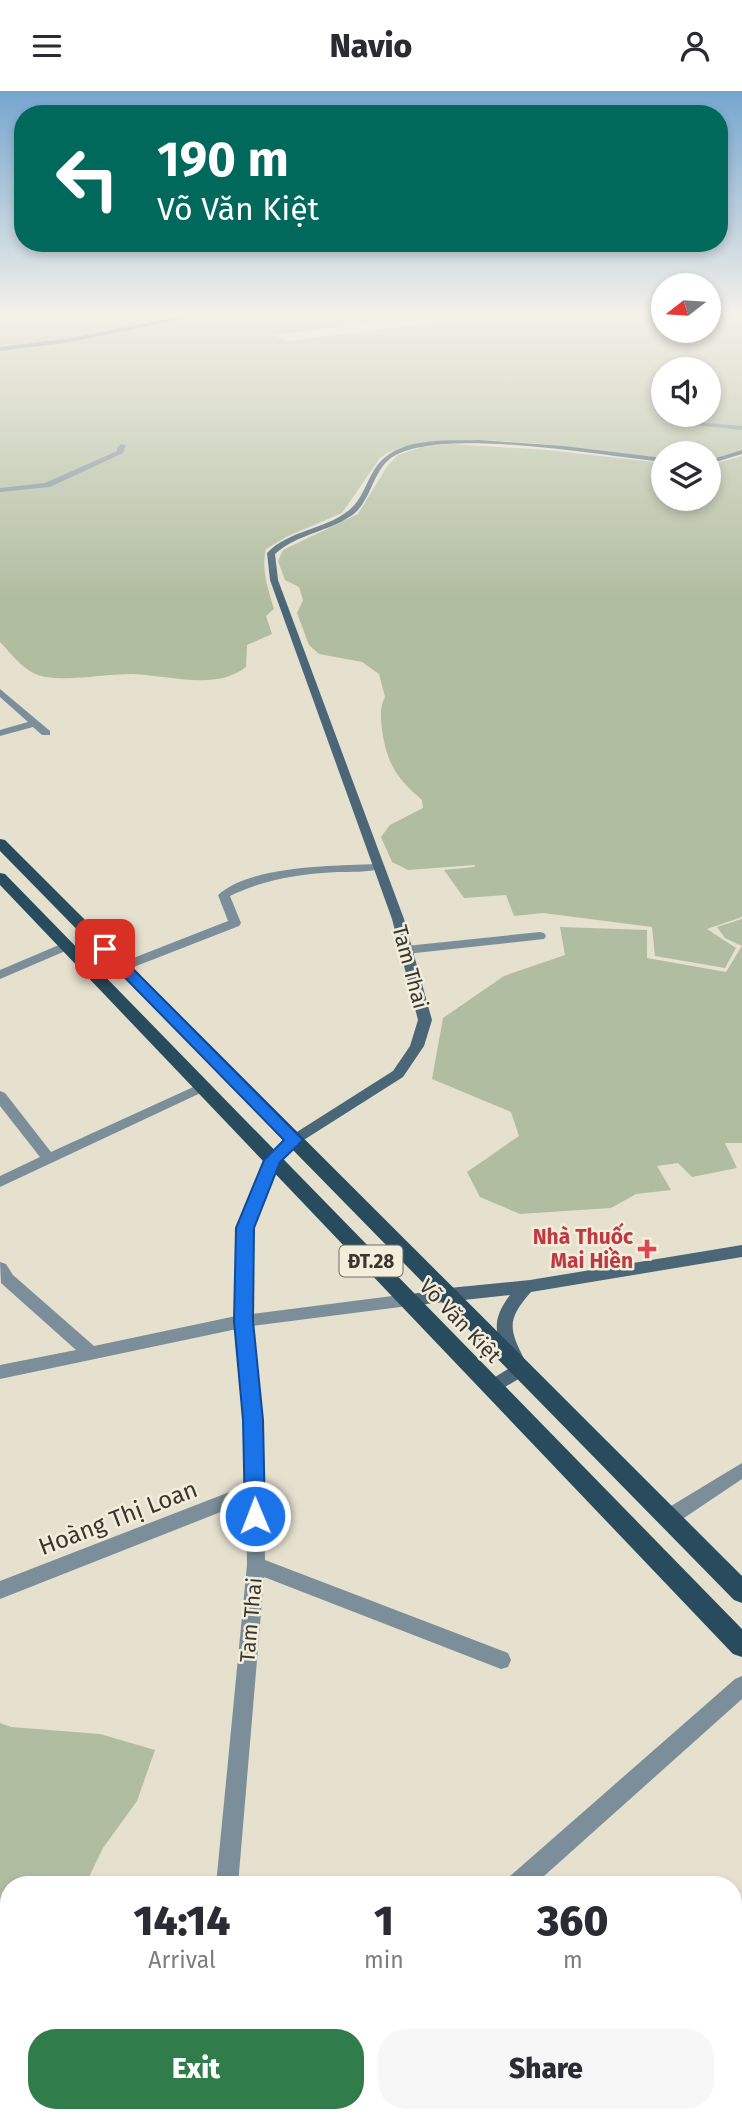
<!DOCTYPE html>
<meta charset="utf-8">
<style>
:root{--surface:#fff;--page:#f7f7f7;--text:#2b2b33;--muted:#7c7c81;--accent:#307c4a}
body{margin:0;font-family:"Fira Sans",sans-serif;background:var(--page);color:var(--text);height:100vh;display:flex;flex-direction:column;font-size:26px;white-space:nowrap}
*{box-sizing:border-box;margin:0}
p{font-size:23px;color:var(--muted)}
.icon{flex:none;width:38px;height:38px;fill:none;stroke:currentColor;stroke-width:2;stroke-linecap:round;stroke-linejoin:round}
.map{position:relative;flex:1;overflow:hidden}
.side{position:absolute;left:0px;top:1785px;width:742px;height:247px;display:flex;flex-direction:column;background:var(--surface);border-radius:28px 28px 0 0;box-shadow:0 4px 10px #0003}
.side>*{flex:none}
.top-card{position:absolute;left:14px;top:14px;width:714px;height:147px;border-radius:28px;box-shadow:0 4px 10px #0003;background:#00695c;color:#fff;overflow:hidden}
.needle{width:46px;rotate:253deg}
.tools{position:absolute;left:651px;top:182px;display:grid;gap:14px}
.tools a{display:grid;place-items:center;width:70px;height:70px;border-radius:50%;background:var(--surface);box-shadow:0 4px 10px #0003;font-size:35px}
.pin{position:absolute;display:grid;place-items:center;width:60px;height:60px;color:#fff;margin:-30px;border-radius:14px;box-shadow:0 4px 10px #0006}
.me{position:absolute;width:77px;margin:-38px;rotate:359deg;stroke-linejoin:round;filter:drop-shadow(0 0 5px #0008)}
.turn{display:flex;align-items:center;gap:24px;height:147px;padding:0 28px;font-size:32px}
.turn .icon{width:91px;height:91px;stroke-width:2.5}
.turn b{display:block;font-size:49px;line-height:60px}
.eta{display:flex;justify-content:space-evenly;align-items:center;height:119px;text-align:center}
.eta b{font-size:42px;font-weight:800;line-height:49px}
.cta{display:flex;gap:14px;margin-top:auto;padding:14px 28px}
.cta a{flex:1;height:80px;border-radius:28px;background:var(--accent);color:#fff;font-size:28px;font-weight:800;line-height:80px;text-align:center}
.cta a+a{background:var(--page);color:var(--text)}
header{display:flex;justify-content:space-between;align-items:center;height:91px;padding:0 28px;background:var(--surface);font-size:32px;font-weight:800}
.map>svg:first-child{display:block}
.green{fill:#b1bda0;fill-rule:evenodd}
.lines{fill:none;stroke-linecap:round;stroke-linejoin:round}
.street{fill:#7b8e99;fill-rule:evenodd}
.secondary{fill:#4b6676;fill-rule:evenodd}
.primary{fill:#284b5d;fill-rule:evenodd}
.route{fill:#1a73e8;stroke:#114b97;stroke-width:2}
.health-dot{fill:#e0444e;stroke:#f3eddc;stroke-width:2.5}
.labels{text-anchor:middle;stroke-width:5;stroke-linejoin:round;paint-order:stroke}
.shield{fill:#f3eddc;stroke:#716d64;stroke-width:2}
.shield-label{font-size:19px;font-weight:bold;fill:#393630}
.street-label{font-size:21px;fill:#393630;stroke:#f3eddc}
.health-label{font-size:21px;font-weight:bold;fill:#be3a42;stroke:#f3eddc;text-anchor:end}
.near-street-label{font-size:24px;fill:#393630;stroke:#f3eddc}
</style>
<header><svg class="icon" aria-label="menu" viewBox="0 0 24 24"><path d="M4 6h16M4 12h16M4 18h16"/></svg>Navio<svg class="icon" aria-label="person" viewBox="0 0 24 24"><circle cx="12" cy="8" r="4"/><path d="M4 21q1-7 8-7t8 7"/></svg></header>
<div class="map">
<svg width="742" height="2031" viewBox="0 0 742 2031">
<rect width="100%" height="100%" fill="#e6e0cf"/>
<g class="green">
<path d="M 0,221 L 465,221 L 273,244 L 288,250 L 518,221 L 663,221 L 663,240 L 709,240 L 709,221 L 742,221 L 742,359 L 709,369 L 709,362 L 663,362 L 663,367 C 603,361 425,330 380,367 L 342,422 L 286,446 L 266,458 C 261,479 268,497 274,518 L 266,525 L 272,543 L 247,554 L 246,576 C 216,600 167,584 132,583 C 104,583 73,590 46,586 C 25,583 14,565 0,551 ZM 663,278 L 709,278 L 709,324 L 663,324 Z"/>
<path d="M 451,353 L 548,359 L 663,372 L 663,408 L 709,408 L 709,374 L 742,365 L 742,826 L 707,838 L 736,857 L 725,877 L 655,865 L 652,836 L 543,822 L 514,825 L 506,804 L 464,807 L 444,779 L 474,776 L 475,774 L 408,779 L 392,771 L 381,746 L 390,734 L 423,717 L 422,709 C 396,687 387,672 382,639 C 381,627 379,617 385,606 L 379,583 L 362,571 L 319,563 L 309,554 L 297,522 L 303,509 L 299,496 L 285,489 L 278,470 L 283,459 L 358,423 L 388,374 L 398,364 L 422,356 Z"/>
<polygon points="742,828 742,1052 725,1052 737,1077 692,1086 678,1072 657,1075 671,1099 636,1103 611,1117 520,1123 480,1106 467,1081 519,1045 511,1021 432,988 443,927 504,885 565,864 560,836 647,839 647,867 726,881 742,855 725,847 717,836"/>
<polygon points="0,1632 11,1636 100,1643 155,1659 137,1710 103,1757 85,1794 9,1794 9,1960 0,1980"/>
</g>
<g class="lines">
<g class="street">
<polygon points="685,330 742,335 742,339 683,333"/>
<polygon points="121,353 126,354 123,362 50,396 0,401 0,397 45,392 117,360 117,357"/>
<polygon points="0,598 50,640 50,644 42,644 33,636 0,645 0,639 28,631 0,606"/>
<path d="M 377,773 L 381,774 L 381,778 C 367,781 352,781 337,781 C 299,783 265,788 230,805 L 241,832 L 239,835 L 126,879 L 122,880 L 116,876 L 118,873 L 228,830 L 218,804 C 251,774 334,775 377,773 Z"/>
<polygon points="540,841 544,842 546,845 544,848 406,863 400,859 406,855"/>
<polygon points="66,851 72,855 70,858 0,888 0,879"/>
<polygon points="202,992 207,993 209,996 207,999 0,1096 0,1085 40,1066 0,1015 0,1000 5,1002 51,1061"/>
<polygon points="273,1064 280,1069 253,1137 252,1223 408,1203 414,1205 416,1209 414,1213 408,1215 253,1235 262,1329 265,1469 508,1562 511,1569 508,1576 501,1578 264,1486 238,1794 216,1794 247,1474 246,1411 0,1508 0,1490 245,1395 244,1329 237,1238 0,1288 0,1274 76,1259 1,1192 0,1171 6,1173 13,1184 94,1255 236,1225 237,1137 266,1069"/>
<polygon points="742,1372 742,1388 675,1433 668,1435 661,1433 659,1427 661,1421"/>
<polygon points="742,1585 742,1608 534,1794 506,1794 509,1786 735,1588"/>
<polygon points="162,2023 186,2023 183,2031 159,2031"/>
<polygon points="200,2023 232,2023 229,2031 197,2031"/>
<polygon points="466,2023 493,2023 496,2031 469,2031"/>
<polygon points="693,2023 718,2023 721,2031 696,2031"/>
</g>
<g class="secondary">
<polygon points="203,221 215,221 71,251 0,260 0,256 71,247"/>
<path d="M 479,349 L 564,355 L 663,367 L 663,371 C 601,365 447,336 394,365 C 372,378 372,411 351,425 C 327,441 297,443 275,463 L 278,489 L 404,828 L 432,929 L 424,955 L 403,986 L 299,1052 L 278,1073 L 268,1073 L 266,1069 L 268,1065 L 289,1046 L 393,980 L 410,955 L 418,929 L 392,828 L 270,489 L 267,462 C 289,439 324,439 348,420 C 361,411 366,392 374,379 C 395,345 443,350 479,349 Z"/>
<polygon points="742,359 742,363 709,373 709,369"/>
<path d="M 742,1154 L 742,1166 L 531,1201 C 502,1233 512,1242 529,1278 L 527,1283 L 493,1303 L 487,1301 L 484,1296 L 487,1291 L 511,1276 C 497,1246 488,1233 510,1204 L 408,1215 L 402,1213 L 400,1209 L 402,1205 L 439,1198 L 530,1189 Z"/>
</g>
<g class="primary">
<polygon points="0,748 5,749 742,1485 742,1512 734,1509 0,760"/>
<polygon points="0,782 5,783 742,1538 742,1566 733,1563 0,794"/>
</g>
</g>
<linearGradient id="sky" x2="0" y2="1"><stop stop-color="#75a5cf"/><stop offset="0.44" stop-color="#f4f1e9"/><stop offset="1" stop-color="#f4f1e9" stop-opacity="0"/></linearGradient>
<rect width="742" height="506" fill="url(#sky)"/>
<polygon class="route" points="105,854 110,855 303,1049 280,1071 254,1137 253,1230 263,1329 265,1425 262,1431 255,1434 248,1431 245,1425 243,1329 234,1230 236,1137 264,1069 284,1049 100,861 98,858"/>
<path class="health-dot" d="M643.5 1147.5h7v7h7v7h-7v7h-7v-7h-7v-7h7z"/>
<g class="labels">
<rect class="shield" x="339.5" y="1154.5" width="63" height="31" rx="5"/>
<g class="shield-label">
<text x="371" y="1177">ĐT.28</text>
</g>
<g class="street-label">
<text transform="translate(410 876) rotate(75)" y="7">Tam Thai</text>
<text transform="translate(460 1230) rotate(46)" y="7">Võ Văn Kiệt</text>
<text transform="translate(251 1529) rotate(-85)" y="7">Tam Thai</text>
</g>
<g class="health-label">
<text x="633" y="1153">Nhà Thuốc<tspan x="633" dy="24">Mai Hiền</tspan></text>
</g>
<g class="near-street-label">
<text transform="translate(118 1427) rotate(-21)" y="8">Hoàng Thị Loan</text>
</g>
</g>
</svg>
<div class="tools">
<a><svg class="needle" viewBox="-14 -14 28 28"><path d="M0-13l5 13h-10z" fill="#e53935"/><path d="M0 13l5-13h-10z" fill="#7c7c81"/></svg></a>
<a><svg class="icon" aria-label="sound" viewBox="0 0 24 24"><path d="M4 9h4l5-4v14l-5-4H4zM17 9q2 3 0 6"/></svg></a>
<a><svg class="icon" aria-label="layers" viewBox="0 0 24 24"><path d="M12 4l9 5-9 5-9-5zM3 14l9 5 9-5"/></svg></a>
</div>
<div class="pin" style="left:105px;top:858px;background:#d93025"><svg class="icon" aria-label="arrive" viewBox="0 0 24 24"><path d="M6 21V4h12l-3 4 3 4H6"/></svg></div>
<svg class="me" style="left:255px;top:1425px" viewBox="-20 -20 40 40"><circle r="17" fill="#1a73e8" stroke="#fff" stroke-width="3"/><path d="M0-11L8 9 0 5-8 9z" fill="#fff"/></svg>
<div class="top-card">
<div class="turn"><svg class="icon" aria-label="left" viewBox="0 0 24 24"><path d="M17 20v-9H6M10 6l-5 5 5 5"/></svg><div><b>190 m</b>Võ Văn Kiệt</div></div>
</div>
<section class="side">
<div class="eta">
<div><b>14:14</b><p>Arrival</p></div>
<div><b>1</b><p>min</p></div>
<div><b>360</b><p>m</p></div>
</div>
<div class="cta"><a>Exit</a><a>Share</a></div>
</section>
</div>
